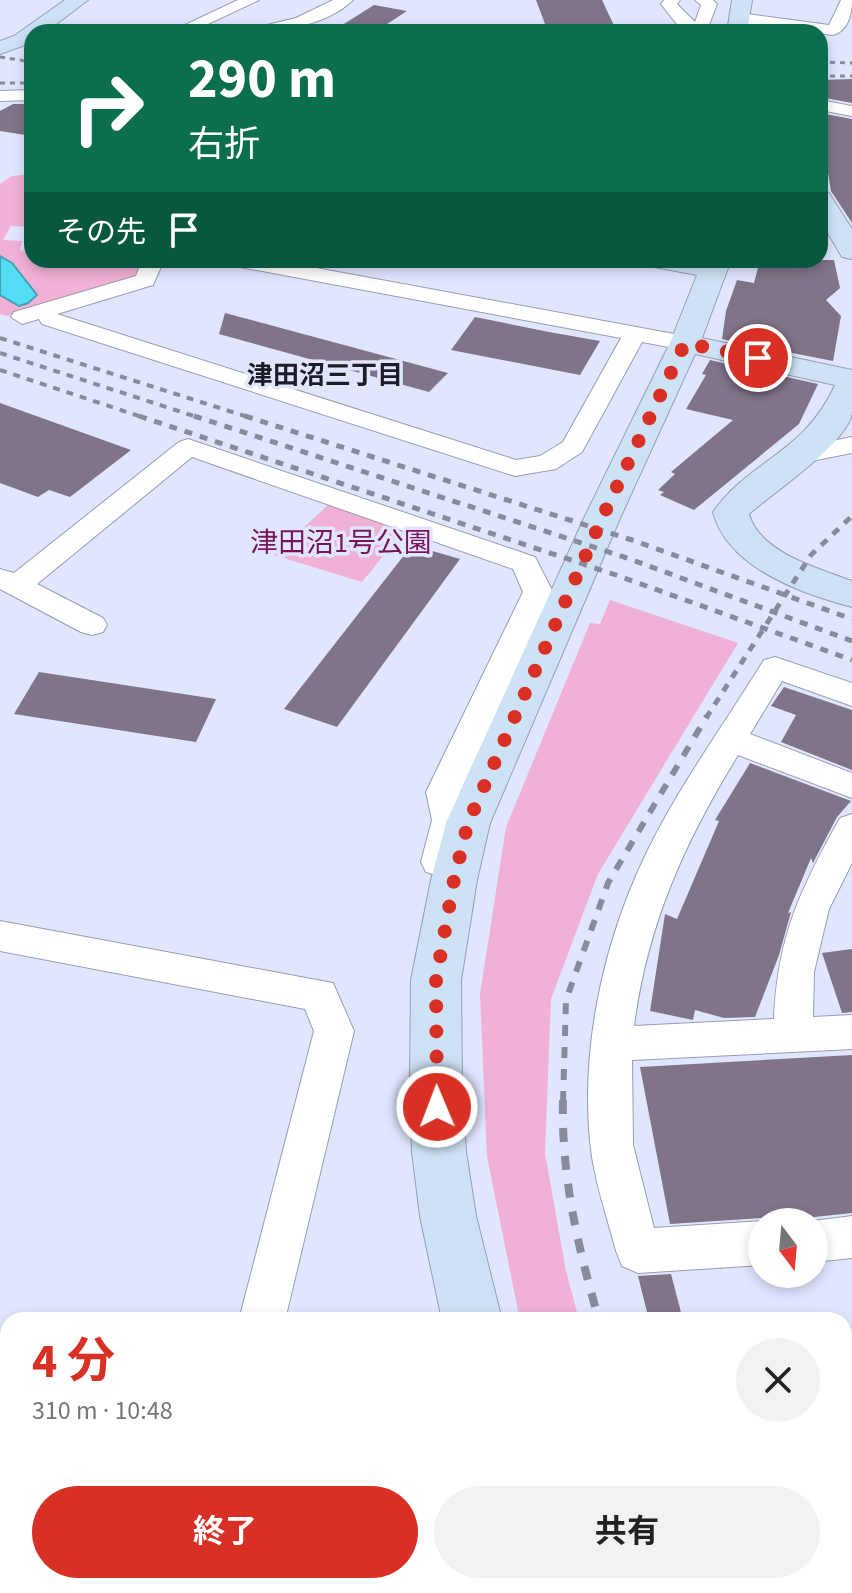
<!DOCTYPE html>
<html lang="ja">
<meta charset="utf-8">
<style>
:root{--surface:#fff;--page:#f2f2f2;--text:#222;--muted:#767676;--accent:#d93025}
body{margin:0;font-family:"Source Sans 3","Noto Sans JP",sans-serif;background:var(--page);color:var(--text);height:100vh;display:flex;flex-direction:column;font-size:30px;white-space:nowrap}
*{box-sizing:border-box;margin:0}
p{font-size:26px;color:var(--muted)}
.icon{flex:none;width:44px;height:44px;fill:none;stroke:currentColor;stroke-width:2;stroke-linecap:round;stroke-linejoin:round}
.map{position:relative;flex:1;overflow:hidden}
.details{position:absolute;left:0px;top:1312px;width:852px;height:282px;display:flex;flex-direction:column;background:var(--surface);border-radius:24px 24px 0 0;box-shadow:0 4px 12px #0003}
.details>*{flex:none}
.top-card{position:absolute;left:24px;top:24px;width:804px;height:244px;border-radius:24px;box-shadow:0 4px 12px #0003;background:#0b6e4f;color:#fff;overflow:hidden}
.needle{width:52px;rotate:164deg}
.controls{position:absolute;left:748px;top:1208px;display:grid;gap:16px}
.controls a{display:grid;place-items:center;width:80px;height:80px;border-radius:50%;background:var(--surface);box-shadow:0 4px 12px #0003;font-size:40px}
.pin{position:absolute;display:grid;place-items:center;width:68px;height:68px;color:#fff;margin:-34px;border:4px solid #fff;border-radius:50%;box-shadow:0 2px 8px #0007}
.me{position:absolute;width:88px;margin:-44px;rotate:359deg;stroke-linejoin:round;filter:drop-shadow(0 0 6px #0008)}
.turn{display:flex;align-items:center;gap:28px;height:168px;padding:0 32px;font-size:36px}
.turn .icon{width:104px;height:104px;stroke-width:2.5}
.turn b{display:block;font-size:56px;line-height:68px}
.then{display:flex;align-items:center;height:76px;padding:0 32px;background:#0003;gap:16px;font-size:30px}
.round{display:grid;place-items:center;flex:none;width:84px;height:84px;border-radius:42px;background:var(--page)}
.overview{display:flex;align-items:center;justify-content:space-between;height:136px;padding:0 32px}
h1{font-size:48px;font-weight:700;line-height:60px;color:var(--accent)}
.action{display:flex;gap:16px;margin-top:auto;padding:16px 32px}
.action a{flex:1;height:92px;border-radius:48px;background:var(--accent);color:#fff;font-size:32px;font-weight:700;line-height:92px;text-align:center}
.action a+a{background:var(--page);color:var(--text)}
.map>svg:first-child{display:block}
.green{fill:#f1b0d6}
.water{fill:#54ddf4;stroke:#43a3b6;stroke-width:2}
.building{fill:#7f7488}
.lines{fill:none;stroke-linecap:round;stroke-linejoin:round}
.street-casing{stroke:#989cb3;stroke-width:2}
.secondary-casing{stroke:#989cb3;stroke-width:2}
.street{fill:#fff;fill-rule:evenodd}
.secondary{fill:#cde3f5;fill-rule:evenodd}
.rail-far4{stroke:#888b9c;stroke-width:3;stroke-dasharray:5 5;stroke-linecap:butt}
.rail-far3{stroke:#888b9c;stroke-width:4;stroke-dasharray:7 7;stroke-linecap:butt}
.rail-far2{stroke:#888b9c;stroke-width:5;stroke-dasharray:8 8;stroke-linecap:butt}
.rail-far1{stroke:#888b9c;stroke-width:6;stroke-dasharray:11 11;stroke-linecap:butt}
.rail{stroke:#888b9c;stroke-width:8;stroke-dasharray:14 14;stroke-linecap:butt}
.route{stroke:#d93025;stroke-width:14;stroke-dasharray:0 25.2}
.labels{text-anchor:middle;stroke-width:7;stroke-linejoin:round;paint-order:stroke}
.far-neighbourhood-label{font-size:26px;font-weight:bold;fill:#1c1d26;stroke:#e1e6ff}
.park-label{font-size:28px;fill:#78145a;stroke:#e1e6ff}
</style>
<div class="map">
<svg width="852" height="1593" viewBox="0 0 852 1593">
<rect width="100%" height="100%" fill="#e1e6ff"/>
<g class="green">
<polygon points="32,174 32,227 11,226 3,240 22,241 20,250 32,255 32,260 141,260 137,274 127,284 66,297 7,316 0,314 0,184 12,176"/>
<polygon points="329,504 405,529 362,582 274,555"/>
<polygon points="610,600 738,643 598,874 551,999 545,1153 566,1271 579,1320 520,1320 487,1157 480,994 506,827 590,623 600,624"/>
</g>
<polygon class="water" points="0,256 12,263 37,295 28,303 19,306 0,295"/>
<g class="building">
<polygon points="536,0 602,0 617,32 548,32"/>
<polygon points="374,5 407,11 375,32 331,32"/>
<polygon points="852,79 852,103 820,97 820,80"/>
<polygon points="13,104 32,104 32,136 0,131 0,111"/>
<polygon points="820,113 852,119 852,223 831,191 827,167 820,166"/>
<polygon points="760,260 834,260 840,288 826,300 841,316 833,361 722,339 726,311 737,280 754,283"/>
<polygon points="225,313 448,373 429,392 219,334"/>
<polygon points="475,317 549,332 600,341 580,375 451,350"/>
<polygon points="710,360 818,384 799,424 694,510 660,495 664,492 658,490 675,474 671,472 733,420 686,409 706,375 702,374"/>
<polygon points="0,403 131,450 70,497 49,490 38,497 0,483"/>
<polygon points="412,545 460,559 337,727 284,709"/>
<polygon points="39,672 216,699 196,742 14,714"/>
<polygon points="784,687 852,710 852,770 781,742 796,715 771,706"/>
<polygon points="750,763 851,801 837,817 813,863 811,858 788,913 791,912 779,955 755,1017 724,1018 695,1010 693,1020 650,1011 665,914 677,919 719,821 715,820"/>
<polygon points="852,949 852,1012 842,1013 822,953"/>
<polygon points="852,1055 852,1213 767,1222 762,1218 670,1224 640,1067"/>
<polygon points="671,1274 683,1320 649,1320 638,1276"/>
</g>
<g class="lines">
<defs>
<g id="street">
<polygon points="238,0 259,0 191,32 170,32"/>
<path d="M 333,0 L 353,0 C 324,28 276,32 238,32 L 296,18 Z"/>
<polygon points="664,0 680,0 677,4 695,22 701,5 695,0 713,0 717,4 709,25 723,32 679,27 661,4"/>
<path d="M 841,0 L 852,0 C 852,14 848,31 833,35 L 739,23 L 731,18 L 739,13 L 829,25 Z"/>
<polygon points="32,90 32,100 0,101 0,91"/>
<polygon points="820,100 852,106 852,116 820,110"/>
<polygon points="142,260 164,260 153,285 57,314 516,460 540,456 563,442 621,338 235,266 224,260 273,260 685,336 697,343 685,350 642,342 582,452 556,469 515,476 42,324 39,319 22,324 11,317 14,312 136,276"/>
<polygon points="852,437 852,453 806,462 793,454 797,448"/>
<polygon points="188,439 535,557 553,592 460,792 466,820 452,872 439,876 426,872 421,862 432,820 426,792 523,592 513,569 192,457 37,584 103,618 107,625 103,632 92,635 81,632 0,589 0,569 14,573 179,442"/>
<path d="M 775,657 L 852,683 L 852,706 L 782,681 L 750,734 L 852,773 L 852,798 L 738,755 C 685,841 647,925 634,1026 L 774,1019 C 777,937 801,888 840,818 L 852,814 L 852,863 L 829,909 L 814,972 L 813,1017 L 852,1015 L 852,1049 L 632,1060 L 633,1145 L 654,1228 L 762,1221 L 764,1222 L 762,1265 L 638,1273 L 622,1266 L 616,1251 C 608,1220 597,1189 592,1157 C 578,1057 602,946 645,856 C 678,787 724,725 764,660 Z"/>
<polygon points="0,921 333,983 354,1031 285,1320 239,1320 314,1031 305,1009 0,951"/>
<polygon points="852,1216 852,1258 814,1262 814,1222 805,1222"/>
</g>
<g id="secondary">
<polygon points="65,0 88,0 46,32 32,32 28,44 0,54 0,41 14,36"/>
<polygon points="732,0 752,0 747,32 727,32"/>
<polygon points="820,190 829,193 852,229 852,259 842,257 820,220"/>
<path d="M 645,260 L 731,260 L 702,338 L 852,370 C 852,383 852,400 852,414 C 845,445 774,492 749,514 C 760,553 818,568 852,581 L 852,607 C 802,594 727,567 713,512 C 749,460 804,454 835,385 L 695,354 L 621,516 L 490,823 L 477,880 L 461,980 L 462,1084 L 466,1152 L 476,1216 L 502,1320 L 442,1320 L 420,1216 L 412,1152 L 410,1084 L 411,980 L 431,880 L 446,823 L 585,516 L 670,343 L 697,275 L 649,266 Z"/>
<polygon points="0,1516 8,1518 8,1584 0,1582"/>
<polygon points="115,1586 208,1586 211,1593 118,1593"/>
<polygon points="525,1586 594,1586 597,1593 528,1593"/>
</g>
</defs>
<use href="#street" class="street-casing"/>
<use href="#secondary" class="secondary-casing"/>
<use href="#street" class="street"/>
<use href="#secondary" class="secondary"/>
<g class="rail-far4">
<polyline points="0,57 32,62"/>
<polyline points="820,62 852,63"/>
<polyline points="820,76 852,76"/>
<polyline points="0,83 32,83"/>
</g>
<g class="rail-far3">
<polyline points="0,338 251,418"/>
<polyline points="0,353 200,418"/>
<polyline points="0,370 145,418"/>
</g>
<g class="rail-far2">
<polyline points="139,416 616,575 852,660"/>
<polyline points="194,416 627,558 852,641"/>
<polyline points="245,416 632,540 852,619"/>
<polyline points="706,718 811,555 852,516"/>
</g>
<polyline class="rail-far1" points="563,1102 566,1000 608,883 707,716"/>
<g class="rail">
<path d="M 563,1100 C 561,1175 578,1248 599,1320"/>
<polyline points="714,1586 718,1593"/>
</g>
</g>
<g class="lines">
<polyline class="route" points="437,1107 436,980 454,880 468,823 603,516 685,343 758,358"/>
</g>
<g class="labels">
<g class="far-neighbourhood-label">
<text x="325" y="384">津田沼三丁目</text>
</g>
<g class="park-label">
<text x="341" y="552">津田沼1号公園</text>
</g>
</g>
</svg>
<div class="controls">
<a><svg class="needle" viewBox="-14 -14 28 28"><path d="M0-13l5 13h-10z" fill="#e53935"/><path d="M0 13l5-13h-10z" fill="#767676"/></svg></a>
</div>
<div class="pin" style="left:758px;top:358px;background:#d93025"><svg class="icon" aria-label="arrive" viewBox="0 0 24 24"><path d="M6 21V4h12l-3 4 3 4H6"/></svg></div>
<svg class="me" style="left:437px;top:1107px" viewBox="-20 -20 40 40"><circle r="17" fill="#d93025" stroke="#fff" stroke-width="3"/><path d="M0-11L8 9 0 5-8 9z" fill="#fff"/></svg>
<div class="top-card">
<div class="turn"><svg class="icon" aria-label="right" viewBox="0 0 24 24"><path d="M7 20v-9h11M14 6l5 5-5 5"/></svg><div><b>290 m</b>右折</div></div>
<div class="then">その先<svg class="icon" aria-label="arrive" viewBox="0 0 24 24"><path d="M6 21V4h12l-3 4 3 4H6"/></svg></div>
</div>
<section class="details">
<div class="overview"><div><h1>4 分</h1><p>310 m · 10:48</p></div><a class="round"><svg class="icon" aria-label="close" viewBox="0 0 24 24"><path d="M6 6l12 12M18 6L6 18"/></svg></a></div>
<div class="action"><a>終了</a><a>共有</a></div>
</section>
</div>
